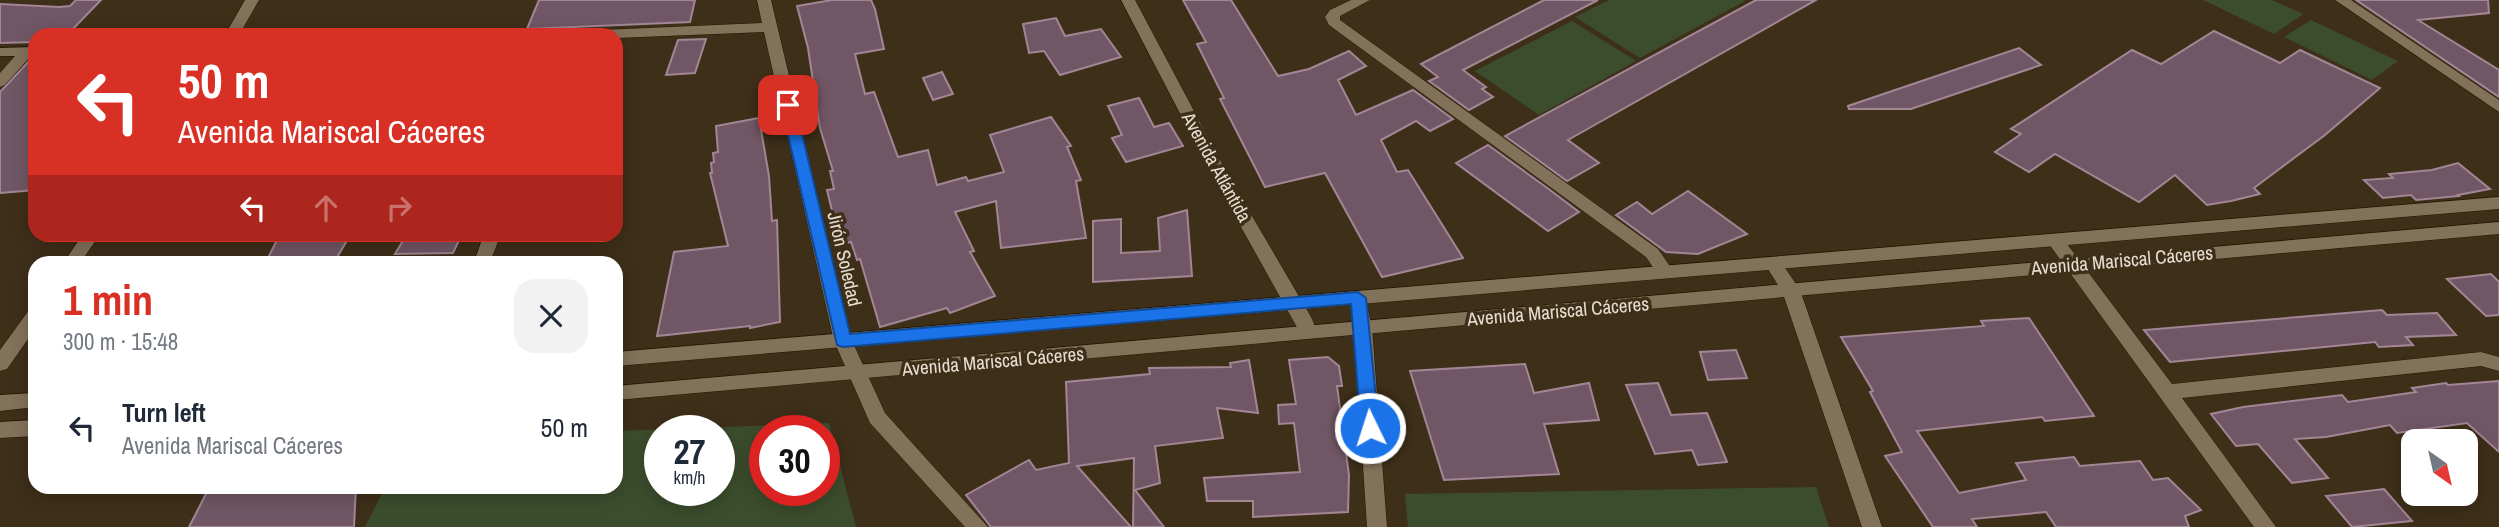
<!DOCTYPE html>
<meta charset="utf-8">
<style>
:root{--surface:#fff;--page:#f2f2f3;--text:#1f2937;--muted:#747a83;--accent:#d93025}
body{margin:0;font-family:"Archivo Narrow",sans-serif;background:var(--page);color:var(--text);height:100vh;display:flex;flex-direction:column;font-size:26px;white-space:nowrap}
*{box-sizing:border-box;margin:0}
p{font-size:23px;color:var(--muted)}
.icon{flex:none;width:38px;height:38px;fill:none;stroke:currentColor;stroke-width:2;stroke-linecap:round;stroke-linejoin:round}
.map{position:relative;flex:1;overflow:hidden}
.drawer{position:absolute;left:28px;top:256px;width:595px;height:238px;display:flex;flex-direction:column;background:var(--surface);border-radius:21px;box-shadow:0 4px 18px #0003}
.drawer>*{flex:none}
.top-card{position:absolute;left:28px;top:28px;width:595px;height:214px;border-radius:21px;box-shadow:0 4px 18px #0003;background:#d93025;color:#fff;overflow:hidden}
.needle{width:46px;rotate:146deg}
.tools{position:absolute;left:2401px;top:429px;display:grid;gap:14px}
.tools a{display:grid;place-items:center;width:77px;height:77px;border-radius:14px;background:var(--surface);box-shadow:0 4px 18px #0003;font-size:35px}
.speed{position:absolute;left:644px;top:415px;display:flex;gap:14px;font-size:35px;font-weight:700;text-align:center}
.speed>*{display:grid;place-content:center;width:91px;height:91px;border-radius:50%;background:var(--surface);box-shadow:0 4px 18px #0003;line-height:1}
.speed small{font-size:18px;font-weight:400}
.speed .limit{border:10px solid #d22;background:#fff;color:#111}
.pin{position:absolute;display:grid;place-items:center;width:60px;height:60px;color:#fff;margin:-30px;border-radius:14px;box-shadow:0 4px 10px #0006}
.me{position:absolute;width:77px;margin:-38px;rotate:356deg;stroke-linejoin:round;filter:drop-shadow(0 0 5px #0008)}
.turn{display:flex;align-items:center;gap:24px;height:147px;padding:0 35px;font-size:32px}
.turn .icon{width:91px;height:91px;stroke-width:2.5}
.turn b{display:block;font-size:49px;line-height:60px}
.lanes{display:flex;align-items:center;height:66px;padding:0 35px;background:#0003;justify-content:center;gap:35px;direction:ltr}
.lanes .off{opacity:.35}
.round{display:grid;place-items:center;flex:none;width:74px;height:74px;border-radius:21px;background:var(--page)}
.overview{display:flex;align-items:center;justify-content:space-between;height:119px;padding:0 35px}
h1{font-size:42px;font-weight:700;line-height:52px;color:var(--accent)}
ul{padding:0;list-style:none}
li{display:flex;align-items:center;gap:21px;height:105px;padding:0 35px}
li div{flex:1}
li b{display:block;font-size:26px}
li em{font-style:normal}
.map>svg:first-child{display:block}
.green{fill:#3c4d2d;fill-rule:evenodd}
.building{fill:#715765;stroke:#a38695;stroke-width:2}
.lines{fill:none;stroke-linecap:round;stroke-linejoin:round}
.minor-casing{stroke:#251702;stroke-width:1}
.secondary-casing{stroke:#251702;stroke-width:1}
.minor{fill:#83725a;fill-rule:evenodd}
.secondary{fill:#83725a;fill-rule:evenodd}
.route{fill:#1a73e8;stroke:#114b97;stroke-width:2}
.labels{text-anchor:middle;stroke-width:7;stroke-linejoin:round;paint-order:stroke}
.street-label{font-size:19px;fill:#e7ddd0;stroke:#3e2f19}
</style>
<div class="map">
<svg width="2499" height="527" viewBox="0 0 2499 527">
<rect width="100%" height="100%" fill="#3e2f19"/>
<g class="green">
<polygon points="1609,0 1744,0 1745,1 1640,58 1575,17"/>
<polygon points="2203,0 2272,0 2303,14 2274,34"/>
<polygon points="2311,20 2398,61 2372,80 2284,37"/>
<polygon points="1572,21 1636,61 1539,115 1475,71"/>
<path d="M 829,423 L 856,527 L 365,527 L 385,487 L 616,486 L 616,431 ZM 660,430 L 719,430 L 719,490 L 660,490 ZM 824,430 L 824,490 L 765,490 L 765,430 Z"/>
<polygon points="1816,487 1829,527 1408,527 1405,494"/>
</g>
<g class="building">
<polygon points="76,0 101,0 67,35 35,35 35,42 0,43 0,4 59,7 70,6"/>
<polygon points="539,0 695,0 690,22 527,29"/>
<polygon points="832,0 871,0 875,9 884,49 855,54 865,94 874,92 898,157 928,150 937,185 966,177 968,181 1004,172 990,135 1051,117 1071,146 1067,147 1081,180 1076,181 1086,238 1001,248 996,201 955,212 974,251 970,252 995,296 950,313 947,308 880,327 860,259 857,260 851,242 841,244 834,219 827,190 834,189 830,171 833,171 820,128 808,48 797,6"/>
<polygon points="1183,0 1231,0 1278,76 1309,69 1349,51 1366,66 1338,80 1356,115 1413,90 1453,119 1430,131 1416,121 1381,140 1397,172 1408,170 1463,258 1382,277 1325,173 1265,187 1220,99 1224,98 1197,44 1206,42"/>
<polygon points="1544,0 1598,0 1463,70 1486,87 1482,89 1493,97 1469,110 1429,81 1438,77 1421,64"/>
<polygon points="1756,0 1816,0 1568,140 1599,163 1567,181 1505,136"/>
<polygon points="2356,0 2488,0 2489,13 2418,20 2499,70 2499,97"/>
<polygon points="1056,18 1065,36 1101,29 1121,57 1060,75 1044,51 1029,53 1023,24"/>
<polygon points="2214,31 2280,63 2300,50 2380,88 2325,135 2254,188 2260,194 2231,201 2207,205 2175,175 2139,202 2055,154 2029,172 1995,152 2021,134 2011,129 2132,50 2161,64"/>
<polygon points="706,39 695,73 666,75 678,40"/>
<polygon points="2019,48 2041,65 1911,109 1849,109 1848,106"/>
<polygon points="32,58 35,58 35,190 0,193 0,92"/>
<polygon points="942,72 953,94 933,100 923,78"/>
<polygon points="1139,98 1154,127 1169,123 1183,146 1126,162 1112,138 1122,135 1108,106"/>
<polygon points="759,118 769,176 772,221 777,220 780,322 750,328 750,326 657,336 674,252 728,246 710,173 712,173 711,163 714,162 713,153 718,152 716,126"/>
<polygon points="1488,145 1550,190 1579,212 1548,231 1456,163"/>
<polygon points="2458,163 2490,189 2458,195 2459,196 2416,200 2411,195 2383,198 2364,180 2393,178 2389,174 2432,170"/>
<polygon points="1688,191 1747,234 1698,254 1666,252 1616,215 1637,202 1652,214"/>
<polygon points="1187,210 1192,276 1093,282 1093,221 1121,219 1121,253 1160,251 1158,218"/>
<polygon points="280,234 351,234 336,259 266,262"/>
<polygon points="407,234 462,234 453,253 395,254"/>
<polygon points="2491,274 2499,282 2499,315 2486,316 2447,279"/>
<polygon points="2382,310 2387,315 2437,313 2456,335 2406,337 2413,345 2379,347 2375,342 2170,362 2144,330"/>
<polygon points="2029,318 2094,416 2045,421 2042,417 1917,431 1959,493 2026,480 2016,463 2074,457 2080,466 2140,461 2153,480 2168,478 2201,510 2185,516 2189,527 2056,527 2046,512 1972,519 1977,527 1933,527 1885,456 1902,452 1870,392 1873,391 1841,337 1984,326 1981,321"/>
<polygon points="1736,350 1747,378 1708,380 1700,352"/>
<polygon points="1328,357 1339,366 1342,386 1337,386 1349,475 1348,512 1253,517 1253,501 1207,501 1204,478 1300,472 1294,423 1279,424 1278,405 1296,404 1289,360"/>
<polygon points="1249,360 1258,413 1217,408 1223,438 1155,446 1160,483 1135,490 1164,527 1133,527 1134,458 1077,466 1131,527 991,527 966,495 1029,460 1036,470 1069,463 1066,382 1150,374 1149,368 1231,367 1230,363"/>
<polygon points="1525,364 1534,393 1589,383 1599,420 1544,424 1559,474 1444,480 1410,371"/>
<polygon points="2499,381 2499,452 2467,423 2397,433 2390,425 2326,437 2295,439 2328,478 2292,483 2258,444 2236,446 2211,414 2243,407 2342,395 2348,402 2416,392 2412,388 2446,383 2448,385"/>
<polygon points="1658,383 1671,415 1707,413 1727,462 1698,465 1692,450 1655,454 1626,385"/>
<polygon points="210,486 356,486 354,527 189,527"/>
<polygon points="2384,489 2412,521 2352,527 2326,496"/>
</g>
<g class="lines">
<defs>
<g id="minor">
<polygon points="245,0 259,0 239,35 225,35"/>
<polygon points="757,0 771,0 852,341 885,413 988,527 965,527 870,423 834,341 764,32 616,38 616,35 572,35 579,31 762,23"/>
<polygon points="1121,0 1135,0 1228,175 1311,317 1318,333 1315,338 1303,338 1212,175"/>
<polygon points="1351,0 1370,0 1340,16 1340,20 1658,249 1674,272 1671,276 1659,276 1646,257 1329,25 1325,17 1330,10"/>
<polygon points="2335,0 2351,0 2499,100 2499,112"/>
<polygon points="35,47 35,55 31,56 5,85 0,87 0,73 15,56 0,56 0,48"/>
<polygon points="83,234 100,234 81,262 64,262"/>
<polygon points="484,234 501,234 490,262 474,262"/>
<polygon points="2055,234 2061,236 2172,384 2481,352 2499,357 2499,371 2481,366 2182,398 2276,527 2254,527 2049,244 2046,240 2049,236"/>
<polygon points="1773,257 1779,259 1800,290 1882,527 1862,527 1782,291 1764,263"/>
<polygon points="1358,291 1364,293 1372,328 1387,527 1367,527 1354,328 1349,298 1352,293"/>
<polygon points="35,308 35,329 7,369 0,371 0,350 29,310"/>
</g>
<g id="secondary">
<polygon points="2499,197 2499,209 616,366 616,352"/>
<polygon points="2499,222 2499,234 616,400 616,386"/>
<polygon points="35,393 35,407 0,411 0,395"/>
<polygon points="35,420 35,436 0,438 0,422"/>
</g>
</defs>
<use href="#minor" class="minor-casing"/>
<use href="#secondary" class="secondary-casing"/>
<use href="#minor" class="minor"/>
<use href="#secondary" class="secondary"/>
</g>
<polygon class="route" points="788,101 795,105 850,334 1358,292 1366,298 1379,428 1376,433 1363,433 1361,428 1351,304 843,347 837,345 781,105"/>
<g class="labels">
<g class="street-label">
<text transform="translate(1217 167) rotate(61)" y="7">Avenida Atlántida</text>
<text transform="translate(845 259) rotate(77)" y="7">Jirón Soledad</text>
<text transform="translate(2122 260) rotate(-5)" y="7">Avenida Mariscal Cáceres</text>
<text transform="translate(1558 311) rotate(-5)" y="7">Avenida Mariscal Cáceres</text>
<text transform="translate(993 361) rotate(-5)" y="7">Avenida Mariscal Cáceres</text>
</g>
</g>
</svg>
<div class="tools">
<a><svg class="needle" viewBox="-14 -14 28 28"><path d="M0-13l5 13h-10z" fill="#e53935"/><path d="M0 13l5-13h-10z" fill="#747a83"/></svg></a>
</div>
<div class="speed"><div>27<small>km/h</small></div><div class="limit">30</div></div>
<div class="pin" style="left:788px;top:105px;background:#d93025"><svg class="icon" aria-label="arrive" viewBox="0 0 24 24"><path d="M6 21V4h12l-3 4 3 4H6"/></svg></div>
<svg class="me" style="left:1370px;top:428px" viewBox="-20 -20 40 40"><circle r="17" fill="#1a73e8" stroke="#fff" stroke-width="3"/><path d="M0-11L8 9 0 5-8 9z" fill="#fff"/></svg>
<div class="top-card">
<div class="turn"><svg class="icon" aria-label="left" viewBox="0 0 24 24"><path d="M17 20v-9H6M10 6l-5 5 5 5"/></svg><div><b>50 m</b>Avenida Mariscal Cáceres</div></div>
<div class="lanes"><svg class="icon" aria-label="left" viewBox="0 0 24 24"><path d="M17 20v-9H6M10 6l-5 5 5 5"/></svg><svg class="icon off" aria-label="ahead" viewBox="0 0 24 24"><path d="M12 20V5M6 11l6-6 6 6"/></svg><svg class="icon off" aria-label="right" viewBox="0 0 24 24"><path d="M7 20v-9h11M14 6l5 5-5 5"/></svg></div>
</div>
<section class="drawer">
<div class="overview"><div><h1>1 min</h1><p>300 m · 15:48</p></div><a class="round"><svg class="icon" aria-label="close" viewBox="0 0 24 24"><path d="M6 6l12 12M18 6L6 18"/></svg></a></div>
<ul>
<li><svg class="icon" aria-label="left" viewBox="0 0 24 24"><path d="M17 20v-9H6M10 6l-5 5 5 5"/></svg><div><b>Turn left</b><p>Avenida Mariscal Cáceres</p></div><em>50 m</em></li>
</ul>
</section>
</div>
